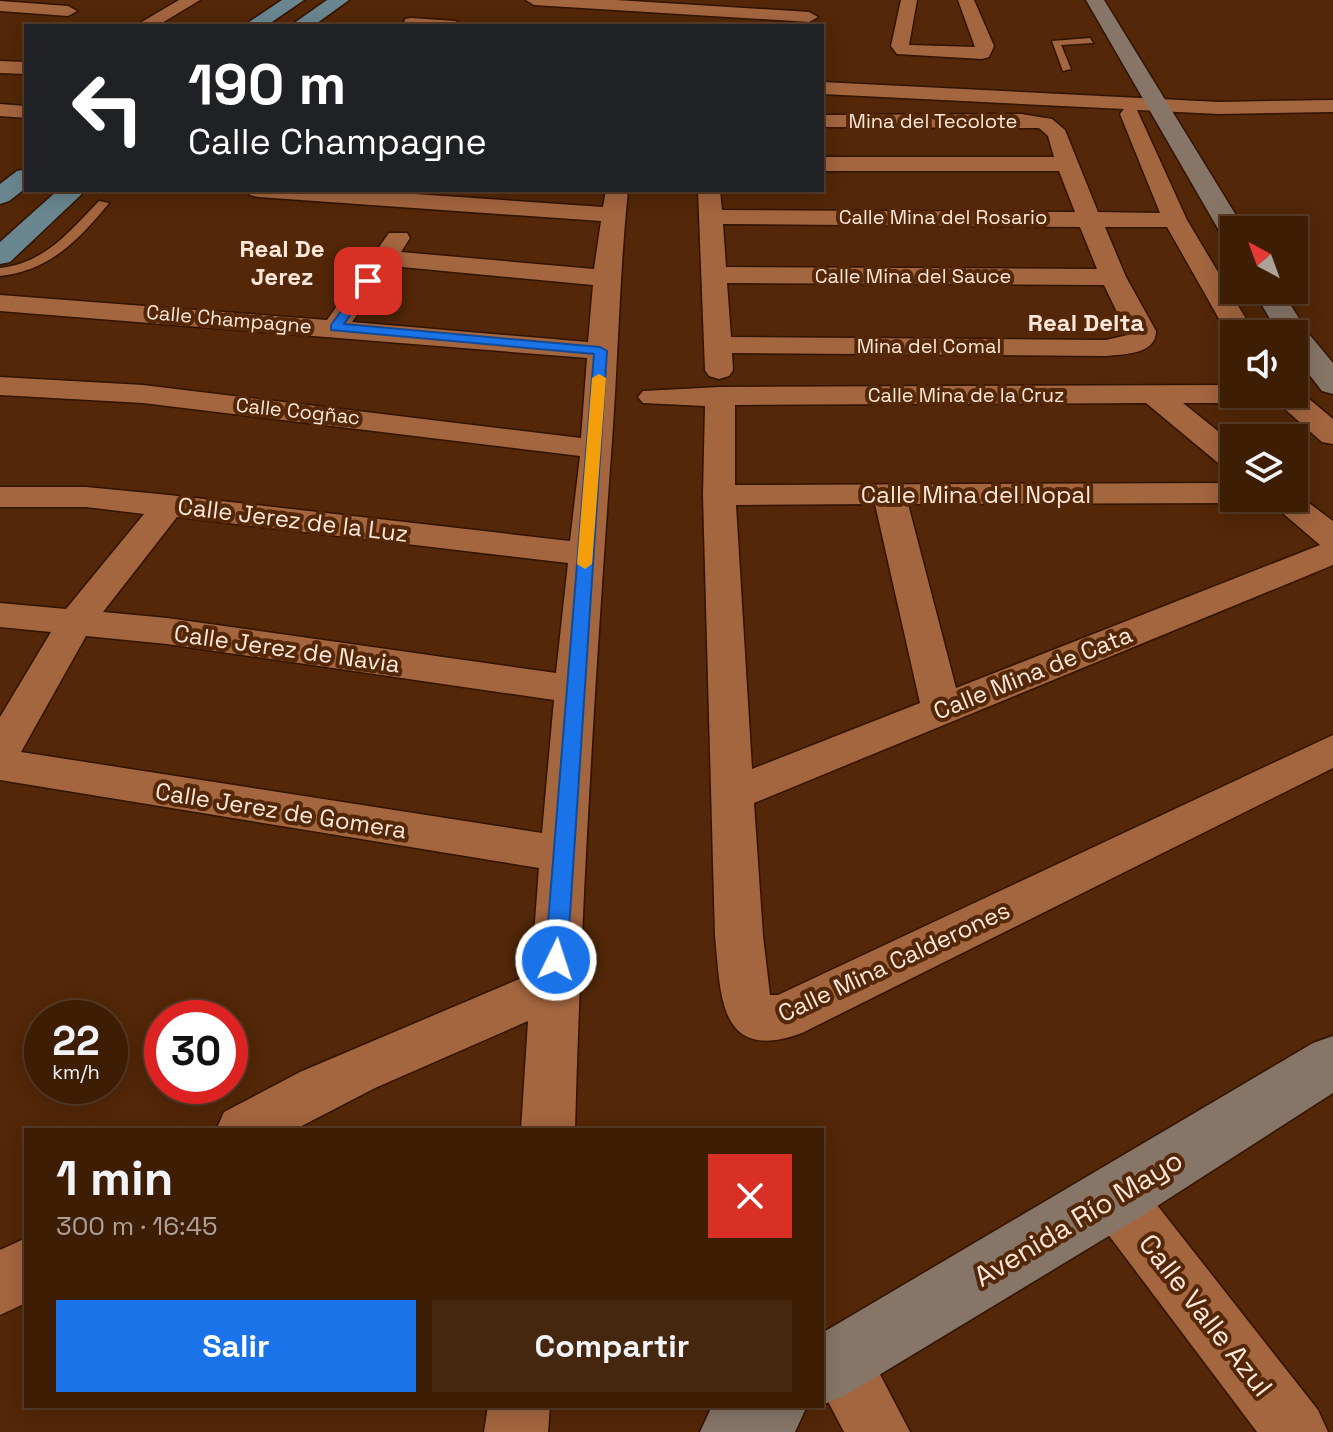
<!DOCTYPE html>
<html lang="es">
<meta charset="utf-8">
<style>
:root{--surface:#3e1d05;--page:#45260f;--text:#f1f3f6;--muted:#ada29a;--line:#573b27;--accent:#1a73e8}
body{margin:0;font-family:"Space Grotesk",sans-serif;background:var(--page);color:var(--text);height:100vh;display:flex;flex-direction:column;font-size:30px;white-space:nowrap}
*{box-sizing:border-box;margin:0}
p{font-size:26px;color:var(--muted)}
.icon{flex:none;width:44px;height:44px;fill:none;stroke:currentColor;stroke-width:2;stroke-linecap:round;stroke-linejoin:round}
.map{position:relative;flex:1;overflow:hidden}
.details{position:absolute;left:24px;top:1128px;width:800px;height:280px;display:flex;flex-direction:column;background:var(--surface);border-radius:0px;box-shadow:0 4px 20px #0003,0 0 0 2px var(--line)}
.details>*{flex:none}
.banner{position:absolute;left:24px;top:24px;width:800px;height:168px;border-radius:0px;box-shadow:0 4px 20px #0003,0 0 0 2px var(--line);background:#202124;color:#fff;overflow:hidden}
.needle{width:52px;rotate:319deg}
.buttons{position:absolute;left:1220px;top:216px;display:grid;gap:16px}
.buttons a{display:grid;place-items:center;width:88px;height:88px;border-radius:0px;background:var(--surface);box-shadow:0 4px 20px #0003,0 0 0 2px var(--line);font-size:40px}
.speed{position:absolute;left:24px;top:1000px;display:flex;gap:16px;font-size:40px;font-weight:700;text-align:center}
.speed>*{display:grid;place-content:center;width:104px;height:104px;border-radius:50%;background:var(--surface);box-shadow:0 4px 20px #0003,0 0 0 2px var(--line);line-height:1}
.speed small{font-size:20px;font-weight:400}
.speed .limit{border:12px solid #d22;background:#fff;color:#111}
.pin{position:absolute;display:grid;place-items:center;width:68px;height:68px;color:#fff;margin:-34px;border-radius:16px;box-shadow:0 4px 12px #0006}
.me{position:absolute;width:88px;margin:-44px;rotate:4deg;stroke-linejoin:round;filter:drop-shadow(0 0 6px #0008)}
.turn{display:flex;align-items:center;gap:28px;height:168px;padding:0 32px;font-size:36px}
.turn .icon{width:104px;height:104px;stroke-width:2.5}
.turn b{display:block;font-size:56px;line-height:68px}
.round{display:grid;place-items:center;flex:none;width:84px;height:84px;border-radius:0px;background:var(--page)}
.head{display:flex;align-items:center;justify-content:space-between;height:136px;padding:0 32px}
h1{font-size:48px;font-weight:800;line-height:60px}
.primary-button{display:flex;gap:16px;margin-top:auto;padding:16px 32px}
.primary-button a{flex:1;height:92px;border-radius:0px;background:var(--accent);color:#fff;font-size:32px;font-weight:800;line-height:92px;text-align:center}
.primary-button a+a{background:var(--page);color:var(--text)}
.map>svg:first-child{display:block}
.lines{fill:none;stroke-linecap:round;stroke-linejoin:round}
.lane-casing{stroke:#311300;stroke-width:3}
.street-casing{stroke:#311300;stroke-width:3}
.secondary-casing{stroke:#311300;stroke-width:3}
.primary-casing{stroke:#311300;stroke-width:3}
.lane{fill:#a4663f;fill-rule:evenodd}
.street{fill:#a4663f;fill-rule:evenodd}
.secondary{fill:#877668;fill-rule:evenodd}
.primary{fill:#6a8791;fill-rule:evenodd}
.route{fill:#1a73e8;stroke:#114b97;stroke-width:2}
.slow{fill:#f59e0b}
.labels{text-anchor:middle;stroke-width:8;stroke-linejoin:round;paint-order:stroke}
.far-street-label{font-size:20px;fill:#fce7da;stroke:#532707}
.far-quarter-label{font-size:24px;font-weight:bold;fill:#fce7da;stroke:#532707}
.street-label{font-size:24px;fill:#fce7da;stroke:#532707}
.near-street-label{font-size:28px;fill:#fce7da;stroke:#532707}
</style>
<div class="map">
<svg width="1333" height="1432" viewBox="0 0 1333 1432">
<rect width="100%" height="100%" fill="#532707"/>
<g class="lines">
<defs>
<g id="lane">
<polygon points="1090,38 1093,43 1061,45 1071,69 1063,71 1052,41"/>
<path d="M 99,201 L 109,203 C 79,240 49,271 0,276 L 0,268 C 45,263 69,232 99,201 Z"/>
</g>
<g id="street">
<polygon points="179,0 200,0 157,26 135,26"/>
<polygon points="526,0 616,0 809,12 818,17 809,22 534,5"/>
<polygon points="901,0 917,0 909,45 975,47 958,0 974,0 994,46 989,57 982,59 897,54 891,46"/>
<polygon points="0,1 68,6 77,11 68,16 0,11"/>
<polygon points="411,18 455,21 464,26 404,26 405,19"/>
<polygon points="0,61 26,62 26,74 0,73"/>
<path d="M 822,82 L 1219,102 L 1333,100 L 1333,112 L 1219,114 L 1137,110 L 1187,220 L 1255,334 L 1234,334 L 1234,341 L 1231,340 L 1167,227 L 1105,227 L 1126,277 L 1156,331 C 1156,355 1123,354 1106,356 L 732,353 L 733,370 L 729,376 L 719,379 L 709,376 L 705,370 L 698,190 L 720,190 L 722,210 L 1075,212 L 1059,171 L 822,171 L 822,157 L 1054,157 L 1048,136 L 1039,128 L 822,127 L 822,115 L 1021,114 L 1052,119 L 1065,130 L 1098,212 L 1160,213 L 1120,114 L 1124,109 L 822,94 ZM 723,224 L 1080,227 L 1097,269 L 726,267 ZM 727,283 L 1104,285 L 1128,335 L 1106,340 L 731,337 Z"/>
<polygon points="0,104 26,106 26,118 0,116"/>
<path d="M 247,190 L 357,190 L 603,207 L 606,190 L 628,190 C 619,277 618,366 611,454 C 595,680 581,904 575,1130 L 521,1130 L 528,1021 L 375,1088 L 294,1130 L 216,1130 L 224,1112 L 300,1072 L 531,974 L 539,868 L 0,780 L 0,717 L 51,632 L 0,627 L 0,603 L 66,609 L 144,514 L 86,507 L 0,507 L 0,487 L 86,487 L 169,495 L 570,541 L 580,456 L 143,403 L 0,395 L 0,377 L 143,385 L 581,438 L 587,358 L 0,311 L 0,295 L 327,320 L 389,233 L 407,233 L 410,238 L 401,252 L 594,269 L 601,221 L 258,197 L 250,195 ZM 391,266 L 593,285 L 588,342 L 352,322 ZM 177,517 L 568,563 L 556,673 L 167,618 L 103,612 ZM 86,636 L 167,644 L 554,700 L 542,833 L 21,752 Z"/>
<path d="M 1234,385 L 1234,394 L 1294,394 L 1294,387 L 1296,388 L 1333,419 L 1333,444 L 1322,442 L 1278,403 L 1183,403 L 1234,444 L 1234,470 L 1223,467 L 1146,403 L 735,405 L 735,485 L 1234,483 L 1234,498 L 1247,498 L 1234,503 L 908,504 L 956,688 L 1320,545 L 1265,498 L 1294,498 L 1294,492 L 1333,521 L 1333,565 L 754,803 L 763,936 L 770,995 L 778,995 L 1333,735 L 1333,768 L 802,1033 C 718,1064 721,995 715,936 L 703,495 L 705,406 L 643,403 L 638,397 L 643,391 L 720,387 ZM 875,504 L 920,703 L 752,769 L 736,505 Z"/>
<polygon points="1115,1169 1135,1177 1318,1410 1328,1432 1257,1432 1095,1217 1087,1197 1095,1177"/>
<polygon points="26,1238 26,1303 0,1315 0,1250"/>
<polygon points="839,1330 861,1338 910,1432 844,1432 822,1390 822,1337"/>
<polygon points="488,1406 550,1406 548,1432 484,1432"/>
</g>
<g id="secondary">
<polygon points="1086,0 1104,0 1245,230 1234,230 1234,242 1225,240 1221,234"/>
<polygon points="1253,290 1281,290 1309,334 1333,363 1333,394 1322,391 1294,355 1294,334 1279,334"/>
<polygon points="1333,1036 1333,1093 1137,1219 846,1395 822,1405 822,1333 1313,1043"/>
<polygon points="712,1406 807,1406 795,1432 700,1432"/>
</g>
<g id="primary">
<polygon points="282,0 304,0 266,26 243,26"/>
<polygon points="327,0 349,0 313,26 290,26"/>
<polygon points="26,169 26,188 9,201 0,204 0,184 17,171"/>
<polygon points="58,190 86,190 10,262 0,264 0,242"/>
</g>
</defs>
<use href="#lane" class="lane-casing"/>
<use href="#street" class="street-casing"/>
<use href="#secondary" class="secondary-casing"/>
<use href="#primary" class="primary-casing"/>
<use href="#lane" class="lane"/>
<use href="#street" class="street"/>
<use href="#secondary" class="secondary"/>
<use href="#primary" class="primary"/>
</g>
<polygon class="route" points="368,277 374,281 344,324 600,347 607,351 567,960 563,967 556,970 548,967 545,960 594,354 331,330 331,325 364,279"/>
<polygon class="slow" points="599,374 606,378 592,564 585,569 577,564 592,378"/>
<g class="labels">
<g class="far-street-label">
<text x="933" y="128">Mina del Tecolote</text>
<text x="943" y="224">Calle Mina del Rosario</text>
<text x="913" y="283">Calle Mina del Sauce</text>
<text transform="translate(229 319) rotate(5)" y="7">Calle Champagne</text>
<text x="929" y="353">Mina del Comal</text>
<text x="966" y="402">Calle Mina de la Cruz</text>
<text transform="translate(298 411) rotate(6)" y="7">Calle Cogñac</text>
</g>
<g class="far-quarter-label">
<text x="282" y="257">Real De<tspan x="282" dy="28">Jerez</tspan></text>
<text x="1086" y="331">Real Delta</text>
</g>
<g class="street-label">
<text x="976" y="503">Calle Mina del Nopal</text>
<text transform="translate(293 520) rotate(7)" y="8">Calle Jerez de la Luz</text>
<text transform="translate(287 649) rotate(8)" y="8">Calle Jerez de Navia</text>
<text transform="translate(1033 673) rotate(-22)" y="8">Calle Mina de Cata</text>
<text transform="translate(281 811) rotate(9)" y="8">Calle Jerez de Gomera</text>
<text transform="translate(894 962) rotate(-25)" y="8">Calle Mina Calderones</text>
</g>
<g class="near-street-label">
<text transform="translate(1078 1218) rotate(-31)" y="10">Avenida Río Mayo</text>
<text transform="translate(1206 1315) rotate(52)" y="10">Calle Valle Azul</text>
</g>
</g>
</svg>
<div class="buttons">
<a><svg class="needle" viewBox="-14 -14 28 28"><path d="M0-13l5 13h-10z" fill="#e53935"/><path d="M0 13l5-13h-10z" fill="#ada29a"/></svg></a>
<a><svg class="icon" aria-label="sound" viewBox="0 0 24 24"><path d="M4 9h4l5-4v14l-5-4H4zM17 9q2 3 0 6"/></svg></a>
<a><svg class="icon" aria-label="layers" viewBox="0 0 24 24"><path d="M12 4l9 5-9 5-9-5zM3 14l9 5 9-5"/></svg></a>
</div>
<div class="speed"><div>22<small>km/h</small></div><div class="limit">30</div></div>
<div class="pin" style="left:368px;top:281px;background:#d93025"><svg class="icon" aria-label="arrive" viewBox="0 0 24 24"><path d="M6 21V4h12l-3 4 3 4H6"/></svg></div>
<svg class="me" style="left:556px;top:960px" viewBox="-20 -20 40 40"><circle r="17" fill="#1a73e8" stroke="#fff" stroke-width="3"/><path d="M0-11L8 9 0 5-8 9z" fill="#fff"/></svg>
<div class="banner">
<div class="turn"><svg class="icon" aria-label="left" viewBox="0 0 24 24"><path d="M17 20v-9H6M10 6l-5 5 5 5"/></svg><div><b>190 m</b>Calle Champagne</div></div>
</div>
<section class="details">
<div class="head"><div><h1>1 min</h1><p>300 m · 16:45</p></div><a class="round" style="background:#d93025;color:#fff"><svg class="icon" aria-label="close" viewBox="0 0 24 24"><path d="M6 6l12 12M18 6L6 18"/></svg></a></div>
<div class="primary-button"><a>Salir</a><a>Compartir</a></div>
</section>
</div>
